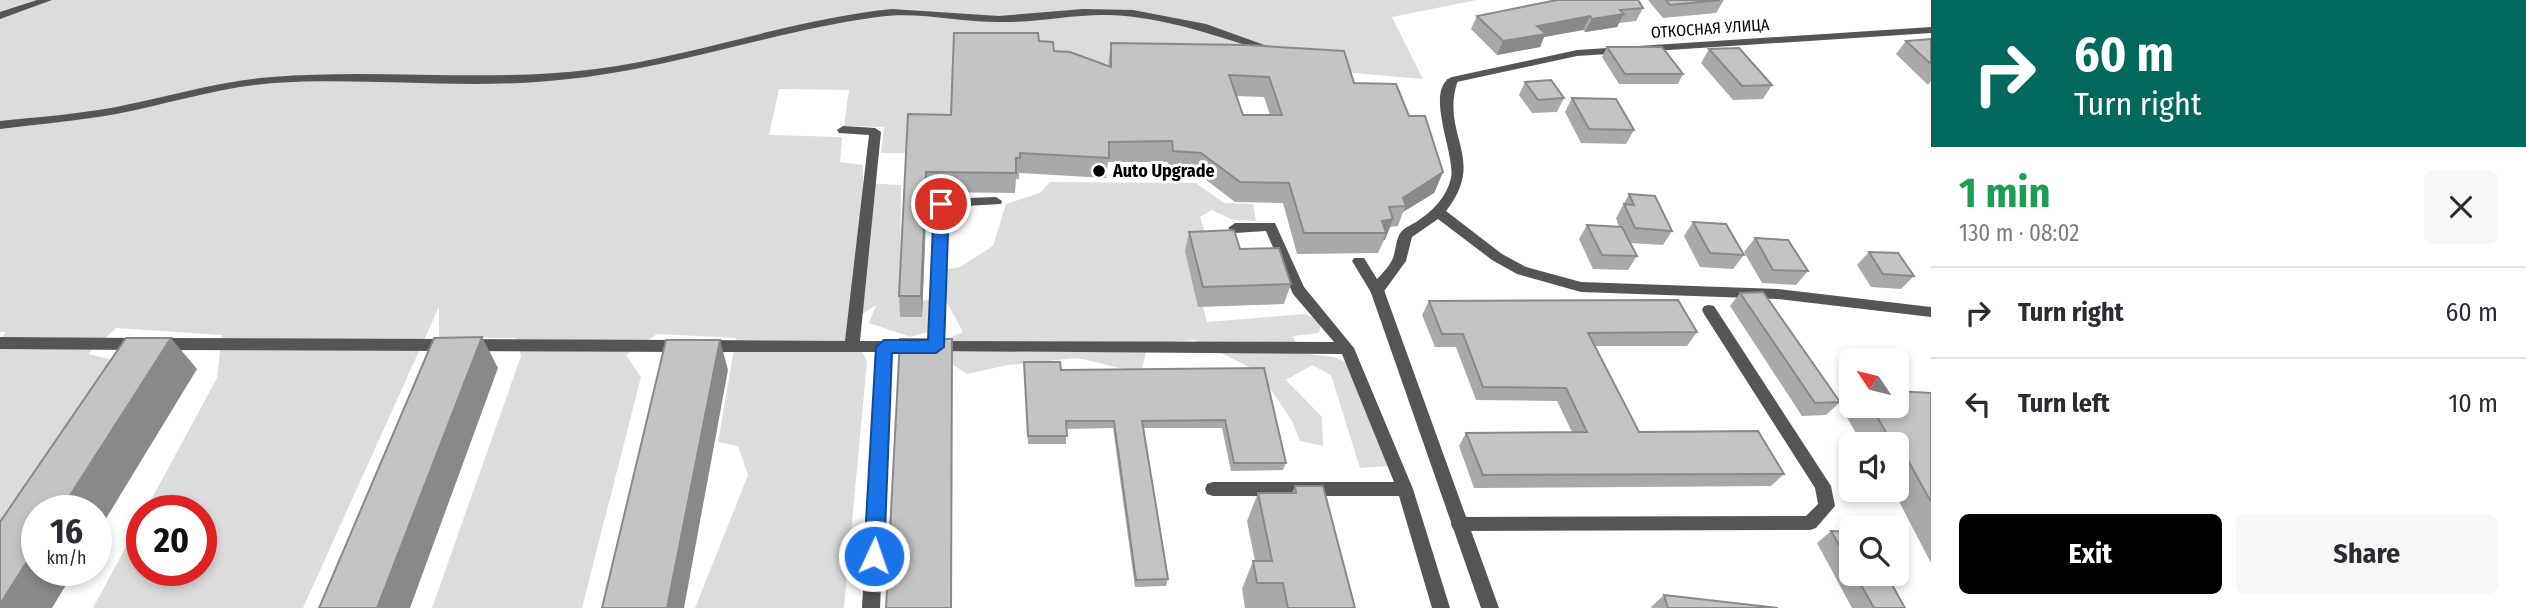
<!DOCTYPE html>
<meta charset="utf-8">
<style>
:root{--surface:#fff;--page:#f7f7f7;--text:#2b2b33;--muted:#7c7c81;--line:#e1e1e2;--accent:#000}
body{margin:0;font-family:"Fira Sans Condensed",sans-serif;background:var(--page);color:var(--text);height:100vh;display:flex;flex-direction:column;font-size:26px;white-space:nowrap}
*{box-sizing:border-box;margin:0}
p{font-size:23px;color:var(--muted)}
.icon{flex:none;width:38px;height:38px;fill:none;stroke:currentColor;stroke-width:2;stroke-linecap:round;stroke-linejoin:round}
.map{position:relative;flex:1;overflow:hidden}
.sheet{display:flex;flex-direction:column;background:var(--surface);width:595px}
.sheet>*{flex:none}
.hud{background:#00695c;color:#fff;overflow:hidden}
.needle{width:46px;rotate:305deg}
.fabs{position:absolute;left:1839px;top:348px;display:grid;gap:14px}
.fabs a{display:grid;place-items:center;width:70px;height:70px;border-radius:10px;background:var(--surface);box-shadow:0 4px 10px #0003;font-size:35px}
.speed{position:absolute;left:21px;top:495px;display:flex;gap:14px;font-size:35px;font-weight:700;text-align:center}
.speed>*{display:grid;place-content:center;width:91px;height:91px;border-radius:50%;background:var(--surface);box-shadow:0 4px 10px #0003;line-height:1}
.speed small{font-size:18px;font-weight:400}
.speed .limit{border:10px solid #d22;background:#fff;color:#111}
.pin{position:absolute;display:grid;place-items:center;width:60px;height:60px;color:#fff;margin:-30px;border:4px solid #fff;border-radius:50%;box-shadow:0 2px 7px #0007}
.me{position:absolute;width:77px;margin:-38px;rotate:3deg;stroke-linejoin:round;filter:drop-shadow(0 0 5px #0008)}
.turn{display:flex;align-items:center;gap:24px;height:147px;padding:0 28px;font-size:32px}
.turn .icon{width:91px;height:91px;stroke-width:2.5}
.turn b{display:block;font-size:49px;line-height:60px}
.round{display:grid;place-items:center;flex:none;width:74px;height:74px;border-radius:10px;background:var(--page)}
.overview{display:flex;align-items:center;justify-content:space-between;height:119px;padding:0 28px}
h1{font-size:42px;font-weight:700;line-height:52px;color:#1e9e55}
.action{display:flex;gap:14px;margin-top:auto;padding:14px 28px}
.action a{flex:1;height:80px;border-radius:10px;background:var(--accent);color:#fff;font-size:28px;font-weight:700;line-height:80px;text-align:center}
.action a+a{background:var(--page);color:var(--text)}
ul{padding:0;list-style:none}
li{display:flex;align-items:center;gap:21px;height:91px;padding:0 28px;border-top:2px solid var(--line)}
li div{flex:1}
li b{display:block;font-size:26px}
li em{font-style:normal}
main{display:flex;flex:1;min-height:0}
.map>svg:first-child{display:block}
.green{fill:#dcdcdc}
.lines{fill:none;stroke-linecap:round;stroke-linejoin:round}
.lane{fill:#555;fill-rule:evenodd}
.street{fill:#555;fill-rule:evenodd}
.wall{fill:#a9a9a9;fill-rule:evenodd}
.shaded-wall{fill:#898989}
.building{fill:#c4c4c4;stroke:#898989;stroke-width:2;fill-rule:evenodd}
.route{fill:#1a73e8;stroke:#114b97;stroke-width:2}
.poi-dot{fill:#000;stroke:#fff;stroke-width:2.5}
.labels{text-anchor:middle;stroke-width:6;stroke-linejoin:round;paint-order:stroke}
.far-street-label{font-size:16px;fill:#000;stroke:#fff}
.poi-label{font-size:18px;font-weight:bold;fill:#000;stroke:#fff;text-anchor:start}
</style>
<main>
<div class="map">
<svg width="1931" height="608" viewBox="0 0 1931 608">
<rect width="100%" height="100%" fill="#fff"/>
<polygon class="green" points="0,0 1477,0 1392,17 1423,79 1318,70 1052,62 951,135 907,153 881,153 884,127 844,126 849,90 779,89 769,135 842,137 840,162 863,165 863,183 901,185 900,277 912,301 929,300 933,271 960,267 993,246 1006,204 1040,193 1050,182 1196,183 1224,203 1253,204 1256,221 1233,220 1212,210 1200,217 1209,245 1188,247 1207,322 1305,314 1321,321 1319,333 1293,336 1299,353 1335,357 1354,366 1388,466 1360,468 1331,375 1312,365 1286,380 1322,417 1323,446 1300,441 1292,421 1259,372 1195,340 1148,344 1141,373 1077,358 1008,365 967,374 949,362 949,338 963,332 946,301 932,307 931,331 911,337 869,323 876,305 849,323 867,362 844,608 695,608 748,475 738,446 718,442 736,338 657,334 626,355 641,377 582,608 432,608 521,356 516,338 439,337 439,307 303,608 93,608 142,517 142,570 201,570 201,511 145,511 217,378 222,335 116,328 88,354 127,363 0,555 0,341 6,332 0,332"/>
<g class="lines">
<g class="lane">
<polygon points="37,0 52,0 0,19 0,12"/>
<path d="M 892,9 L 999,16 L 1083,9 L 1133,10 L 1206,24 L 1278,50 L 1272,53 C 1217,37 1167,17 1109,15 C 1072,14 1036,23 999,22 C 958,22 917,11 877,17 C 770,32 667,70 559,80 C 464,90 369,77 274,83 C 220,87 169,104 116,114 C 77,121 39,124 0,129 L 0,121 C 39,117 78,114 116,107 C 168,97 219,81 272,77 C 380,68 488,83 596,69 C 695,56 792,19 892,9 Z"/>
<path d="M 1452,77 L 1458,80 C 1439,135 1488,158 1446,211 L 1502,254 L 1526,267 L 1581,282 L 1778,289 L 1931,307 L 1931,317 L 1778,299 L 1581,292 L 1517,274 L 1492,260 L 1438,219 L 1412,237 L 1406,261 L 1382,294 L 1372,294 L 1352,261 L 1354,258 L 1364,258 L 1377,279 C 1383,273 1390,265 1393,258 C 1396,250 1396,238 1401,232 C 1405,227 1414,224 1419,220 C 1434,210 1447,196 1451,178 C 1456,155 1423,89 1452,77 Z"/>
<polygon points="843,126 875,128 881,132 860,341 916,341 921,343 923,347 921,351 891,352 880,608 862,608 876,352 705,352 700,350 698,346 700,342 705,340 845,341 869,135 839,133 837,130"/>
<polygon points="996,197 1002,201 1001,204 947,207 943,341 1334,342 1293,294 1266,231 1235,233 1228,228 1235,223 1275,223 1304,287 1354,348 1413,489 1450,608 1432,608 1399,496 1213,496 1207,494 1205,489 1207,484 1213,482 1394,482 1342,354 931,351 929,347 935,203 941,199"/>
<polygon points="1709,305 1714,306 1831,486 1835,506 1816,528 1810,530 1459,531 1453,529 1451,524 1453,519 1459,517 1806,516 1818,504 1815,488 1704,314 1702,310 1704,306"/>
<polygon points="0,337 139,338 144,340 146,344 144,348 139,350 0,349"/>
<polygon points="159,338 685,340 690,342 692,346 690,350 685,352 159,350 154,348 152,344 154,340"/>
</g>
<g class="street">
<polygon points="1931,27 1931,33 1577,56 1452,83 1446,80 1452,77 1577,50"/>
<polygon points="1377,285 1384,290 1499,608 1481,608 1370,290"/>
</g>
</g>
<g class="wall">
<polygon points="1648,0 1724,0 1716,13 1663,18"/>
<polygon points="1643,8 1636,21 1619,23 1617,27 1585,32 1583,30 1544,37 1540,47 1497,55 1471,29 1477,16"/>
<polygon points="1931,39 1931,81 1928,85 1896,54 1906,41"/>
<path d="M 1111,43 L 1354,83 L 1409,116 L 1443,172 L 1434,193 L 1403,212 L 1398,226 L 1390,227 L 1378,253 L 1297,254 L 1283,203 L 1235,202 L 1197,173 L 1169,171 L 1168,162 L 1108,162 L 1106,178 L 1019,173 L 1019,179 L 1016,179 L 1015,193 L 927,192 L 922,317 L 900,317 L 899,296 L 908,114 L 951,115 L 1054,51 L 1108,66 ZM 1237,96 L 1264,97 L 1270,115 L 1243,115 Z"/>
<polygon points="1607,47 1683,74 1678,84 1619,84 1602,57"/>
<polygon points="1709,49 1772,85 1763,99 1733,100 1701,63"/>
<polygon points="1525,82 1564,98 1557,112 1532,113 1519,95"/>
<polygon points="1572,98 1634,130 1626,144 1581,143 1565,112"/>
<polygon points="1629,194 1672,231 1663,245 1630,243 1637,256 1628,270 1593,269 1579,239 1587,225 1619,227 1616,218"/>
<polygon points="1693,222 1744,255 1733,269 1700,267 1684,236"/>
<polygon points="1189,232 1240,249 1291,284 1284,304 1198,307 1185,251"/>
<polygon points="1755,238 1808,271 1796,285 1762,283 1744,252"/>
<polygon points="1869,252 1914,276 1901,289 1871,287 1857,265"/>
<polygon points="1740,293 1840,402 1826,415 1802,416 1730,306"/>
<polygon points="1429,301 1697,332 1687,346 1595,346 1639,432 1784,474 1771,486 1474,488 1459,446 1466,433 1572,432 1557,401 1476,400 1456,347 1435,347 1422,315"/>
<polygon points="1024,362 1061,370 1264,368 1286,463 1283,470 1231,471 1222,428 1143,428 1168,579 1166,586 1135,587 1113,428 1066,429 1066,444 1028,444"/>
<polygon points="1931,393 1931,563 1893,490 1897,490 1897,444 1862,444 1841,407 1852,397 1852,406 1897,406"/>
<polygon points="1295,486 1355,608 1245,608 1242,589 1253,561 1255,561 1247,521 1258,493 1292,493"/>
<polygon points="1831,531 1852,532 1852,574 1886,574 1905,608 1852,608 1817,543"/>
<polygon points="1664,595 1778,608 1652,608 1651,607"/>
</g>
<g class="shaded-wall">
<polygon points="1624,14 1617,27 1585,32 1592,19"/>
<polygon points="1590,16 1583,30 1544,37 1540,47 1497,55 1503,41 1537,26"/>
<polygon points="926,172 927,192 922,317 921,296"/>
<polygon points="1443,172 1434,193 1403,212 1406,206 1403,198"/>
<polygon points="1393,219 1385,240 1383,240 1386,233 1382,221"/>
<polygon points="482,337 498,368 410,608 377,608"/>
<polygon points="171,338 197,369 96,535 96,511 60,511"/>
<polygon points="720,340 728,370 684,608 667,608"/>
<polygon points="37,546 37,570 75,570 52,608 0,608 0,604"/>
</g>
<g class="building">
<polygon points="1557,0 1638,0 1643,8 1620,10 1624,14 1592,19 1590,16 1537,26 1546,34 1503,41 1477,16"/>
<polygon points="1666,0 1720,0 1670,5"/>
<path d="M 954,33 L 1038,33 L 1039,41 L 1053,42 L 1054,51 L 1070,52 L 1111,67 L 1111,43 L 1247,45 L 1344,51 L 1354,83 L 1396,84 L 1409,116 L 1425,116 L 1443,172 L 1403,198 L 1406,206 L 1389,207 L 1393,219 L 1382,221 L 1386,233 L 1304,233 L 1289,183 L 1240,182 L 1201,153 L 1173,151 L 1172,141 L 1109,142 L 1109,158 L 1020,153 L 1020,158 L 1016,158 L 1016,173 L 926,172 L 921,296 L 899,296 L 908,114 L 951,115 ZM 1229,75 L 1269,77 L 1282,115 L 1243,115 Z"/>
<polygon points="1931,39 1931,64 1906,41"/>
<polygon points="1607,47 1662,47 1683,74 1625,74"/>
<polygon points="1739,48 1772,85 1742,86 1709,49"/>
<polygon points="1551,80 1564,98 1538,100 1525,82"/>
<polygon points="1572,98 1616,99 1634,130 1589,129"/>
<polygon points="1629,194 1655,196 1672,231 1635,228 1624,204 1634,205"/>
<polygon points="1693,222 1726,224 1744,255 1710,253"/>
<polygon points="1587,225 1622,227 1637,256 1602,255"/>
<polygon points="1234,230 1240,249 1279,248 1291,284 1203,287 1189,232"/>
<polygon points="1755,238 1788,240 1808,271 1773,270"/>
<polygon points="1869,252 1898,253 1914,276 1883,274"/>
<polygon points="1763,292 1840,402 1815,403 1740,293"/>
<polygon points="1678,300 1697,332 1588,333 1639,432 1758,431 1784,474 1483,475 1466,433 1587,432 1566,388 1483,387 1463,334 1442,334 1429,301"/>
<polygon points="482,337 377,608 319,608 434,338"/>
<polygon points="126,338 171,338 60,511 37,511 37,546 0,604 0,522"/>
<polygon points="900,339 952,339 951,608 886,608"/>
<polygon points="666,340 720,340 667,608 602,608"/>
<polygon points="1024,362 1060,362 1061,370 1264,368 1286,463 1234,463 1225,420 1142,421 1168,579 1136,580 1114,421 1066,421 1067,436 1028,436"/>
<polygon points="1897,391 1931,393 1931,502 1894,435 1887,434 1871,406 1897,406"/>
<polygon points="1295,486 1323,486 1355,608 1288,608 1283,583 1257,583 1253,561 1272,561 1258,493 1296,493"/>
<polygon points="1831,531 1852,532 1852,567"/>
<polygon points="1855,574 1886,574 1905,608 1874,608"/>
<polygon points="1664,595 1778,608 1668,608"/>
</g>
<polygon class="route" points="941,199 949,204 944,347 936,353 892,353 884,556 881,562 874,564 867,562 864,556 876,347 884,340 928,340 934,204"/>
<circle class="poi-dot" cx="1099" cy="171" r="7"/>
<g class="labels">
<g class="far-street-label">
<text transform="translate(1710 28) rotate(-4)" y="6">ОТКОСНАЯ УЛИЦА</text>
</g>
<g class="poi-label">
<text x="1113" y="177">Auto Upgrade</text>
</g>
</g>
</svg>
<div class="fabs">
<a><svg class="needle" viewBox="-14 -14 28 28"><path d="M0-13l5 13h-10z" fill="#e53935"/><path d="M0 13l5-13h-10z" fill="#7c7c81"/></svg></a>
<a><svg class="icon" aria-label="sound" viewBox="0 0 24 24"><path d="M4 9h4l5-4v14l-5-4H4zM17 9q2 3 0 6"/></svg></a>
<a><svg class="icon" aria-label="search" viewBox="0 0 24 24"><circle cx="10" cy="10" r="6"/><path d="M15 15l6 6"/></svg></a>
</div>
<div class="speed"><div>16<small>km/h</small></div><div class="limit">20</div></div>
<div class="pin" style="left:941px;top:204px;background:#d93025"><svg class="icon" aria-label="arrive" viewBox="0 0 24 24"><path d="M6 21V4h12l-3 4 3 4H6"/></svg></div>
<svg class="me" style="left:874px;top:556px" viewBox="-20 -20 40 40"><circle r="17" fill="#1a73e8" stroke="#fff" stroke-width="3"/><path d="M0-11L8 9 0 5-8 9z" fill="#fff"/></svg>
</div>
<section class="sheet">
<div class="hud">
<div class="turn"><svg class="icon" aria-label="right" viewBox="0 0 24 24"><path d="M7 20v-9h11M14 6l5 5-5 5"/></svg><div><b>60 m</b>Turn right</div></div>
</div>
<div class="overview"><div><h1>1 min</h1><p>130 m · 08:02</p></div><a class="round"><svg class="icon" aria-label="close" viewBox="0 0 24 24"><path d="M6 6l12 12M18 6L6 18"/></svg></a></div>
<ul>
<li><svg class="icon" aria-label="right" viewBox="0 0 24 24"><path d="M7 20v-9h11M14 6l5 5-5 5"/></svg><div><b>Turn right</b></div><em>60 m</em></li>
<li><svg class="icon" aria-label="left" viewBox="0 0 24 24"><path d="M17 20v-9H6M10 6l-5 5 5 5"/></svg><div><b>Turn left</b></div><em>10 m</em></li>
</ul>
<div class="action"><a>Exit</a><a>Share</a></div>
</section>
</main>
